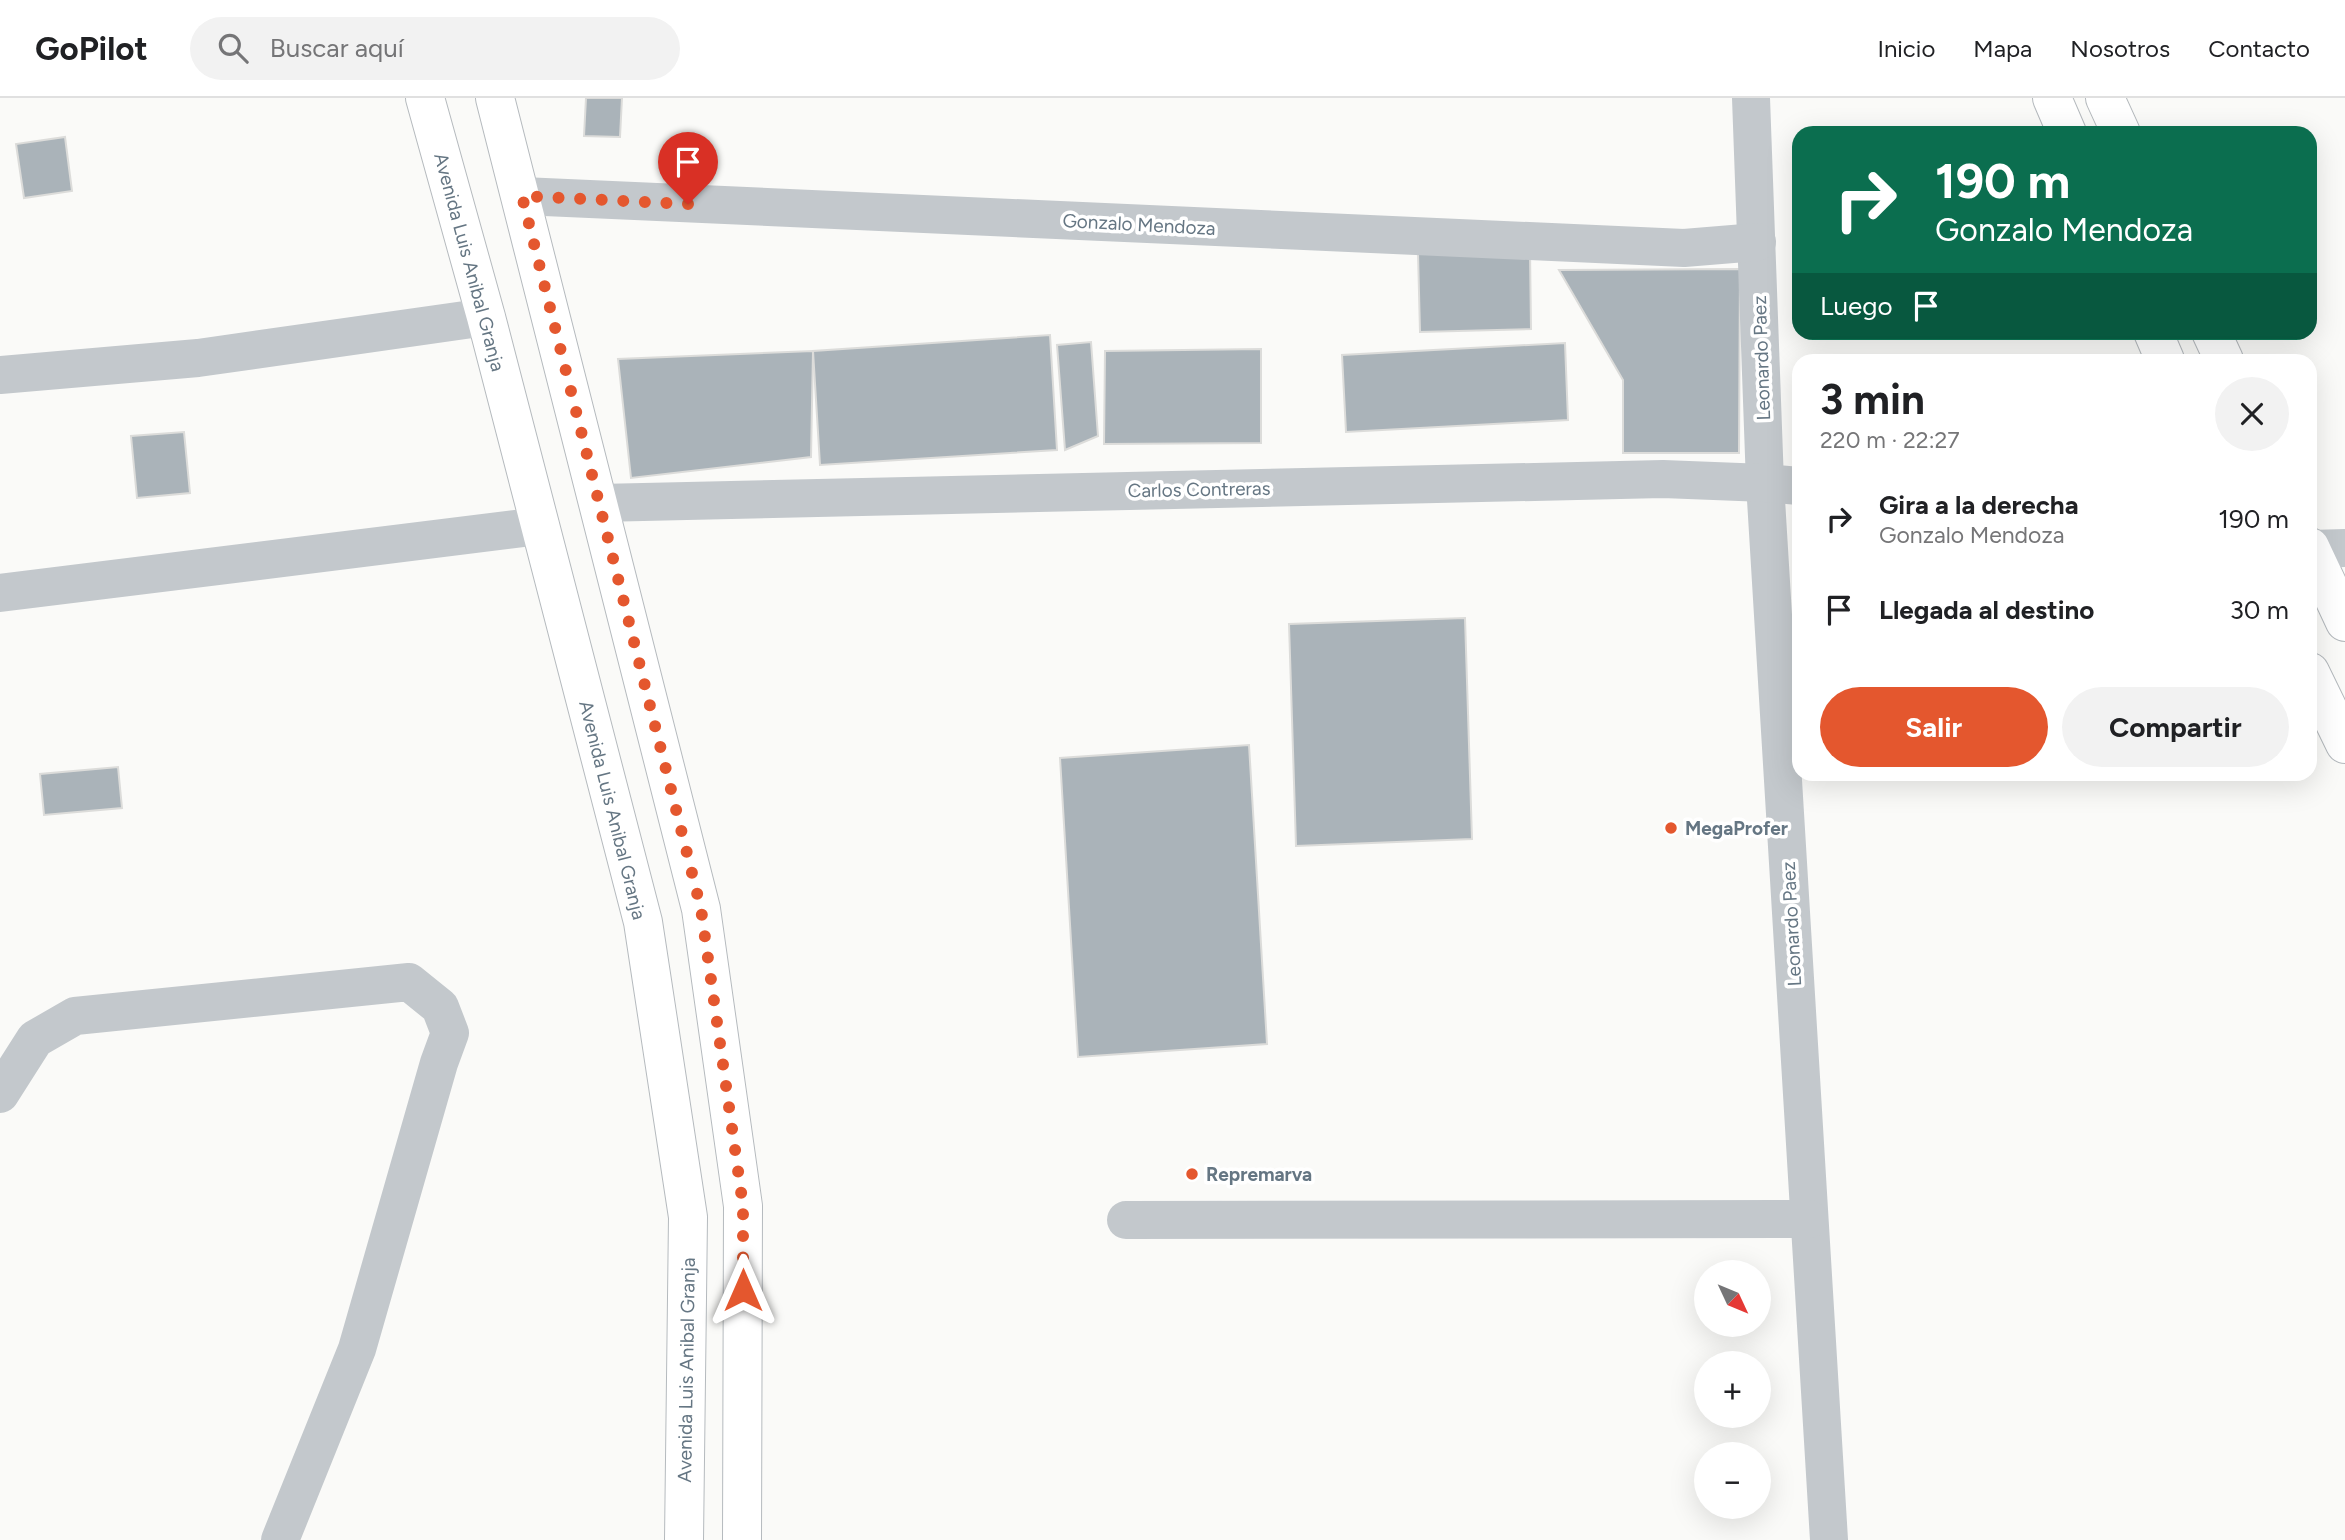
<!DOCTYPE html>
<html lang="es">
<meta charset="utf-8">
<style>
:root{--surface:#fff;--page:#f2f2f2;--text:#202124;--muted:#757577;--line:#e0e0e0;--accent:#e4572e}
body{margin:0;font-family:Figtree,sans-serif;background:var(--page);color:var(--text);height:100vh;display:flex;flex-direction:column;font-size:26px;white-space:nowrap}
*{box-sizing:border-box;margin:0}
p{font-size:23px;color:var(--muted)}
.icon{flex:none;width:38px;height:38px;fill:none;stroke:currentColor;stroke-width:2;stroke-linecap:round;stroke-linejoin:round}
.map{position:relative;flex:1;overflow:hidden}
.side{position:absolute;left:1792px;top:256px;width:525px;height:427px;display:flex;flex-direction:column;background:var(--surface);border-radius:21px;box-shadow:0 7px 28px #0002}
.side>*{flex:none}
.hud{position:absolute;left:1792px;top:28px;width:525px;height:214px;border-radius:21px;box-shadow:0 7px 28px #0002;background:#0b6e4f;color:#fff;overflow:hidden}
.needle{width:46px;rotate:134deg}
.controls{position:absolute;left:1694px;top:1162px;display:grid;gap:14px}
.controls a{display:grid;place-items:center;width:77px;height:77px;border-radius:50%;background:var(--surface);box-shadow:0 7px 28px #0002;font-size:35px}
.pin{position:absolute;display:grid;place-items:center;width:60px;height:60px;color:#fff;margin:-72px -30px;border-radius:50% 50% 50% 0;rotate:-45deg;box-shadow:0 0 7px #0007}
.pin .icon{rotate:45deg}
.me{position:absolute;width:77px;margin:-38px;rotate:0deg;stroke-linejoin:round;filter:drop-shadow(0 0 5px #0008)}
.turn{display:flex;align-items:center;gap:24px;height:147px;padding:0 28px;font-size:32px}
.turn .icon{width:91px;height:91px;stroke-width:2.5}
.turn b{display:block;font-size:49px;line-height:60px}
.then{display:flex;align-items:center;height:66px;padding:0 28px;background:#0003;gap:14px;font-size:26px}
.round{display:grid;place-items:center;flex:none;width:74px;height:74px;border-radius:37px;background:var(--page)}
.headline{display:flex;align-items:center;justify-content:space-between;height:119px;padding:0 28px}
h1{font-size:42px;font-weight:700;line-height:52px}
.action{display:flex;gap:14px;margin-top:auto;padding:14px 28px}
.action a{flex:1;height:80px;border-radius:42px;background:var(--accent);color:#fff;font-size:28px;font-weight:700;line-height:80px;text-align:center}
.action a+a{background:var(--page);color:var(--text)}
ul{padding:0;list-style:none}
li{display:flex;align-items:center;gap:21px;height:91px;padding:0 28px}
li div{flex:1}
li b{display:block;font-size:26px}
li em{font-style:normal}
header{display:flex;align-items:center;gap:42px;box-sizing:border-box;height:98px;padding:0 35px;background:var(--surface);border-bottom:2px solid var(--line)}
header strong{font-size:33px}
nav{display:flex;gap:38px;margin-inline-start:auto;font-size:24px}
.search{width:490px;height:63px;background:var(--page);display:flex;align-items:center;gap:18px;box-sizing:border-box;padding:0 24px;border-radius:38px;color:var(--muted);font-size:26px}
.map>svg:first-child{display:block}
.building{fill:#aab3b9;stroke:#dcdcda;stroke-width:2}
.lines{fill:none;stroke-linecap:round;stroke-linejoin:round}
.major-casing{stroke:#b5babe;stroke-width:40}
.highway-casing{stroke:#b4b9bd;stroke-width:40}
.minor{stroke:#c3c8cc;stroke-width:38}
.major{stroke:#fff;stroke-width:38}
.highway{stroke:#fff;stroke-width:38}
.route{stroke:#e4572e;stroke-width:12;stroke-dasharray:0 21.6}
.poi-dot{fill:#e4572e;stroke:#fff;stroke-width:2.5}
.labels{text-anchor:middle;stroke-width:7;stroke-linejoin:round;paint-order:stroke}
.street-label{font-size:19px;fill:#657683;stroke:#fff}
.poi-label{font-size:19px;font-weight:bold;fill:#657683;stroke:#fff;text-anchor:start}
</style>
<header>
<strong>GoPilot</strong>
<div class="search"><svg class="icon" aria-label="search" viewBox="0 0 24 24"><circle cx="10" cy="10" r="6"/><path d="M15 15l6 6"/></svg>Buscar aquí</div>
<nav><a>Inicio</a><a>Mapa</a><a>Nosotros</a><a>Contacto</a></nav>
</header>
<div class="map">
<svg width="2345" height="1442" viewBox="0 0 2345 1442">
<rect width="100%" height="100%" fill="#fafaf8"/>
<g class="building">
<polygon points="586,0 622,0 620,39 584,38"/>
<polygon points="65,39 72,93 24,100 16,46"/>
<polygon points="1530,152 1531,231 1420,234 1418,155"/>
<polygon points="1740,171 1739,355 1623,355 1623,282 1559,172"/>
<polygon points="1050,237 1057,352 820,367 813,253"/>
<polygon points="1091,244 1098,338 1065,352 1057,247"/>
<polygon points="1565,245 1568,322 1346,334 1342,257"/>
<polygon points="1261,251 1261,345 1104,346 1105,253"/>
<polygon points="813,253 811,359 631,380 618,261"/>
<polygon points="184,334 190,395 137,400 131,338"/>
<polygon points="1465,520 1472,741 1296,748 1289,526"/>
<polygon points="1249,647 1267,946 1078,959 1060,660"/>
<polygon points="118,669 122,710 44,717 40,676"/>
</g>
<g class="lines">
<defs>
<g id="major">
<polyline points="425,0 486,219 643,824 688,1119 684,1442"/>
<polyline points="495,0 701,811 743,1108 742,1442"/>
</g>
<g id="highway">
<polyline points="2052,0 2067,35"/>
<polyline points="2105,0 2121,35"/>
<polyline points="2153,234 2165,262"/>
<polyline points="2211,234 2224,262"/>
<polyline points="2310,449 2345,524"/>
<polyline points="2310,574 2345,646"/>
</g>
</defs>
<use href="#major" class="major-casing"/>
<use href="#highway" class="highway-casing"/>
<g class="minor">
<polyline points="1751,0 1765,385 1829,1442"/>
<polyline points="522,98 1684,150 1757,144"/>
<polyline points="0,277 198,260 486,219"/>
<polyline points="599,405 1663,381 1765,385 1799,388"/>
<polyline points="2311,451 2345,450"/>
<polyline points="0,495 540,428"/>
<polyline points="0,996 35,941 75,918 409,884 440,909 450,935 439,965 357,1251 280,1442"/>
<polyline points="1126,1122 1809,1121"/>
</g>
<use href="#major" class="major"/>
<use href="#highway" class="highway"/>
</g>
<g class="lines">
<polyline class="route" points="688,106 522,98 701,811 743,1108 743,1192"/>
</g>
<g class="poi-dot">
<circle cx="1671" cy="730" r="7"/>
<circle cx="1192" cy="1076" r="7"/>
</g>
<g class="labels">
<g class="street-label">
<text transform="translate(1139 126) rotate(3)" y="7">Gonzalo Mendoza</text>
<text transform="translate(470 164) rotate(75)" y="7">Avenida Luis Anibal Granja</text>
<text transform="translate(1761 260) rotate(-92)" y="7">Leonardo Paez</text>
<text transform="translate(1199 391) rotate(-1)" y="7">Carlos Contreras</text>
<text transform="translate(613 712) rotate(76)" y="7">Avenida Luis Anibal Granja</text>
<text transform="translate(1791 826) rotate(-93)" y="7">Leonardo Paez</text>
<text transform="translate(686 1272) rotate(-89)" y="7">Avenida Luis Anibal Granja</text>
</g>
<g class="poi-label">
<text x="1685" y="737">MegaProfer</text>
<text x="1206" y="1083">Repremarva</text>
</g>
</g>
</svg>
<div class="controls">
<a><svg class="needle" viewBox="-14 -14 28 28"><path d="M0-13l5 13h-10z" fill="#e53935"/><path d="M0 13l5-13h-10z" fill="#757577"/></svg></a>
<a>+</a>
<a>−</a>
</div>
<div class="pin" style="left:688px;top:106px;background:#d93025"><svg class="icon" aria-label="arrive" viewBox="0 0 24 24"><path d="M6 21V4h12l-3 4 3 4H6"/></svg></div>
<svg class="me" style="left:743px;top:1192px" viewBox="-20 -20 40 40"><path d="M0-17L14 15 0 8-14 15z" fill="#e4572e" stroke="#fff" stroke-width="4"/></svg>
<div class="hud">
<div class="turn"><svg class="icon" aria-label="right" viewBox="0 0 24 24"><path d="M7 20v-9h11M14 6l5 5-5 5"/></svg><div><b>190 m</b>Gonzalo Mendoza</div></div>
<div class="then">Luego<svg class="icon" aria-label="arrive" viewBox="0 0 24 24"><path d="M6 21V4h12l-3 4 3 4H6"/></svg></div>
</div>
<section class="side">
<div class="headline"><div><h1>3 min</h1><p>220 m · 22:27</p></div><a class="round"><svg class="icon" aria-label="close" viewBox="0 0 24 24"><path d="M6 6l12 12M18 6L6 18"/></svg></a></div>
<ul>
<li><svg class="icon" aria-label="right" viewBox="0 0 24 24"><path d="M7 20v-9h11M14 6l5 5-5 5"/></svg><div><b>Gira a la derecha</b><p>Gonzalo Mendoza</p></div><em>190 m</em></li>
<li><svg class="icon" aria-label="arrive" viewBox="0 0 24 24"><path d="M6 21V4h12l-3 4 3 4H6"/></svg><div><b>Llegada al destino</b></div><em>30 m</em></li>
</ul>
<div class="action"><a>Salir</a><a>Compartir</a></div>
</section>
</div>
